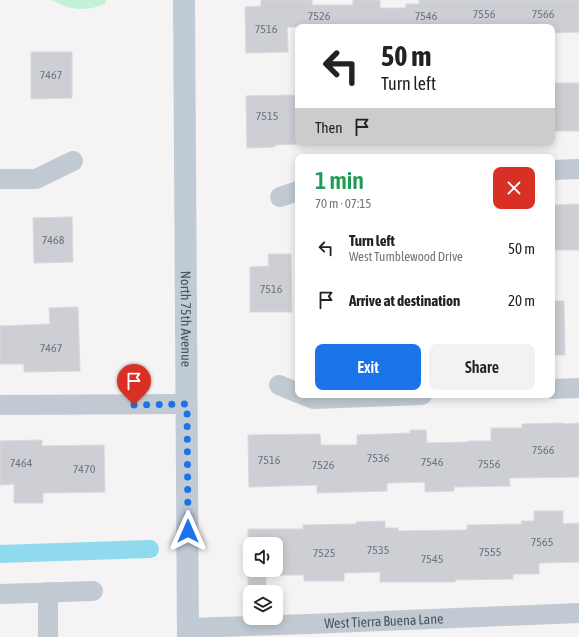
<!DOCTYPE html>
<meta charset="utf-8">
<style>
:root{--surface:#fff;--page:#f2f2f2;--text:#222;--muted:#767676;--accent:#1a73e8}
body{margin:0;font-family:"Asap Condensed",sans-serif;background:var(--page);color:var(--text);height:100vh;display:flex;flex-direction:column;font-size:15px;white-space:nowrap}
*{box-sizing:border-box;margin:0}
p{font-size:13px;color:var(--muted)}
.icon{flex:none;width:22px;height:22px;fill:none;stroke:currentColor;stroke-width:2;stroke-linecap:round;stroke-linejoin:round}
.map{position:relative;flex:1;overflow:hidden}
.side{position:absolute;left:295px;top:154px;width:260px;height:244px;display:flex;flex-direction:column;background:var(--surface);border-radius:8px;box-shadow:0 2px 10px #0003}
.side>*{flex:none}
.banner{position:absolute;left:295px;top:24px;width:260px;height:122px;border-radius:8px;box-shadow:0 2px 10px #0003;background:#fff;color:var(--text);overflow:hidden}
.buttons{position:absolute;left:243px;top:537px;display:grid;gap:8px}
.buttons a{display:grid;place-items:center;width:40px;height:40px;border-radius:8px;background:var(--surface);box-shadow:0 2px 10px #0003;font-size:20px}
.pin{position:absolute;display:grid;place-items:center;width:34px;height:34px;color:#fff;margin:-41px -17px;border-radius:50% 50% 50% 0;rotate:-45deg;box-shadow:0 0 4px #0007}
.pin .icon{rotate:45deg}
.me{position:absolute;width:44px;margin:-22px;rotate:0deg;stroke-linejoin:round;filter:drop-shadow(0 0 3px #0008)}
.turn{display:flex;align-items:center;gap:14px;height:84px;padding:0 20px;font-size:18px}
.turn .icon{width:52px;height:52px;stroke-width:2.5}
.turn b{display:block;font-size:28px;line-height:34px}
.then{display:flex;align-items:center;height:38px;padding:0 20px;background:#0003;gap:8px;font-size:15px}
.round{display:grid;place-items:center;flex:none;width:42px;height:42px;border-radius:8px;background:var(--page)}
.headline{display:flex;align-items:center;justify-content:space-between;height:68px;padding:0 20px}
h1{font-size:24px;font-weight:600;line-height:30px;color:#1e9e55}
.action{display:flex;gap:8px;margin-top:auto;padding:8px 20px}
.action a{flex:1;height:46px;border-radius:8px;background:var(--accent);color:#fff;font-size:16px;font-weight:600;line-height:46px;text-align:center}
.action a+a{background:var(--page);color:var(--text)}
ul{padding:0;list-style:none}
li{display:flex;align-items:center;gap:12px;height:52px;padding:0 20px}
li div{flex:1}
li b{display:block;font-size:15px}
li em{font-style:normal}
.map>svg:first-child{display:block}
.green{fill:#c3f1d5}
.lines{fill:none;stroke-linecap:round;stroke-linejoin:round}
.canal{stroke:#90daee;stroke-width:18}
.building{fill:#cdcfd5;stroke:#d7d9de}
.minor{stroke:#c1cad2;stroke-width:20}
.secondary{stroke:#c1cbd6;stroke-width:22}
.route{stroke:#1a73e8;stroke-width:7;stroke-dasharray:0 12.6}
.labels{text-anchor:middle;stroke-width:3;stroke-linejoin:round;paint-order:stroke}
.number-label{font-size:12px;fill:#6b747e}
.street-label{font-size:14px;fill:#4a5661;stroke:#fff}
</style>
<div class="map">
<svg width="579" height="637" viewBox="0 0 579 637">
<rect width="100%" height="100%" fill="#f5f3f3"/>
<path class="green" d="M 51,0 L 106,0 L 106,3 C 92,10 77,11 62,5 C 58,4 55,1 51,0 Z"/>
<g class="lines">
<polyline class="canal" points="0,554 150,549"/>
</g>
<g class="building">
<polygon points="261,0 312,0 312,5 353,5 353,0 380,0 380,8 406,8 406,4 419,4 419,0 579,0 579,32 552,33 552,27 287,27 288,52 246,53 245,7 261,6"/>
<polygon points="31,52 72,52 72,98 31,99"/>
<rect x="552" y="83" width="27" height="48"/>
<polygon points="298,95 298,144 275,145 275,147 247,148 246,96"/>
<polygon points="579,204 579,250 552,250 552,205"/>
<polygon points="72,217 73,262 34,263 33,218"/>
<polygon points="268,254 291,254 292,312 250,312 250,267 269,266"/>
<polygon points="552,301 564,301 565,355 552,355"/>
<polygon points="78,307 80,371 24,372 24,364 0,364 0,326 50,324 49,308"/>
<polygon points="563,423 563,424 579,423 579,477 509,478 510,486 454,487 454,491 425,492 425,482 387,483 387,491 317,493 317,485 249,487 248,435 320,434 321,445 357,445 357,435 411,433 410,430 426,430 427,443 468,442 468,441 491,441 491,428 522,428 522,424"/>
<polygon points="42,440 42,446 104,445 105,492 43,493 43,503 14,503 14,484 0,485 0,441"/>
<polygon points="534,511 563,511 563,524 579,523 579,562 539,563 539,574 513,574 513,579 455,580 455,582 380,582 380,572 344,573 344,581 304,581 304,575 276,575 276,544 248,544 248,529 303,529 303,525 356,524 356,522 385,521 385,528 398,528 398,531 467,530 467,525 522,524 521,521 534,521"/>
<rect x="248" y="570" width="18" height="17"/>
</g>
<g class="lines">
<g class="minor">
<polyline points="552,170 579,169"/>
<polyline points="0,179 36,179 73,161"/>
<polyline points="280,197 298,191"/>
<polyline points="279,385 298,393"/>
<polyline points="552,389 579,388"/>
<polyline points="303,395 314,399 422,395"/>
<polyline points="0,405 187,404"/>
<polyline points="48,592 48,637"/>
<polyline points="0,594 93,591"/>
<path id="s1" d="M 188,628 L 309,624 L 579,613"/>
</g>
<path class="secondary" id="s2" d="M 184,0 L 188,637"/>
</g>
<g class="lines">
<polyline class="route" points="134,405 187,404 188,531"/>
</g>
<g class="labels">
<g class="number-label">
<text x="484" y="18">7556</text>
<text x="543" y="18">7566</text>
<text x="319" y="20">7526</text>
<text x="426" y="20">7546</text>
<text x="266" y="33">7516</text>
<text x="51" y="79">7467</text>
<text x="267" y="120">7515</text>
<text x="53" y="244">7468</text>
<text x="271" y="293">7516</text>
<text x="51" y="352">7467</text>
<text x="543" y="454">7566</text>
<text x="378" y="462">7536</text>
<text x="269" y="464">7516</text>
<text x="432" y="466">7546</text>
<text x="21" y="467">7464</text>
<text x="489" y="468">7556</text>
<text x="323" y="469">7526</text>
<text x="84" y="473">7470</text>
<text x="542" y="546">7565</text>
<text x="378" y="554">7535</text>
<text x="490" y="556">7555</text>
<text x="324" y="557">7525</text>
<text x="432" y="563">7545</text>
</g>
<g class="street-label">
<text dy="5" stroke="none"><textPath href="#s2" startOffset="319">North 75th Avenue</textPath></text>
<text dy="5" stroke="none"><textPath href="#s1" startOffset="196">West Tierra Buena Lane</textPath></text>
</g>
</g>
</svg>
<div class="buttons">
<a><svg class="icon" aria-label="sound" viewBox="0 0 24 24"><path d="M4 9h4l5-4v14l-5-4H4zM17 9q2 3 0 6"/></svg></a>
<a><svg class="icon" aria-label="layers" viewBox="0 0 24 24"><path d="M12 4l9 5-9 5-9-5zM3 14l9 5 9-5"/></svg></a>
</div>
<div class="pin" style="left:134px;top:405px;background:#d93025"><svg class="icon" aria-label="arrive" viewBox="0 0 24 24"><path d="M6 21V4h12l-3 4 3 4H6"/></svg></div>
<svg class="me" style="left:188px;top:531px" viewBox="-20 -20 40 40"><path d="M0-17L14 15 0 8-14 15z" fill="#1a73e8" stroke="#fff" stroke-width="4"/></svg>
<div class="banner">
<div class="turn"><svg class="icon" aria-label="left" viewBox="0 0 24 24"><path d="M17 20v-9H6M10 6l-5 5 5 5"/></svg><div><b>50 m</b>Turn left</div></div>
<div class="then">Then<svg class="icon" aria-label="arrive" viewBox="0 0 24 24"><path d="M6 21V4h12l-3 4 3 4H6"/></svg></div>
</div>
<section class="side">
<div class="headline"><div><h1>1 min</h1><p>70 m · 07:15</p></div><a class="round" style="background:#d93025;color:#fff"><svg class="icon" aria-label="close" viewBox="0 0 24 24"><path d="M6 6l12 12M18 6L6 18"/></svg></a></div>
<ul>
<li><svg class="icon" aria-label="left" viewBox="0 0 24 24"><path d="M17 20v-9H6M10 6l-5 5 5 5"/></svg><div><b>Turn left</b><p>West Tumblewood Drive</p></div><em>50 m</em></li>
<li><svg class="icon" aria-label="arrive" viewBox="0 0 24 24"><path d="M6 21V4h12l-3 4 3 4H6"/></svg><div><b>Arrive at destination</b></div><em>20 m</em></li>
</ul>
<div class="action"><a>Exit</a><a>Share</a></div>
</section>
</div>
